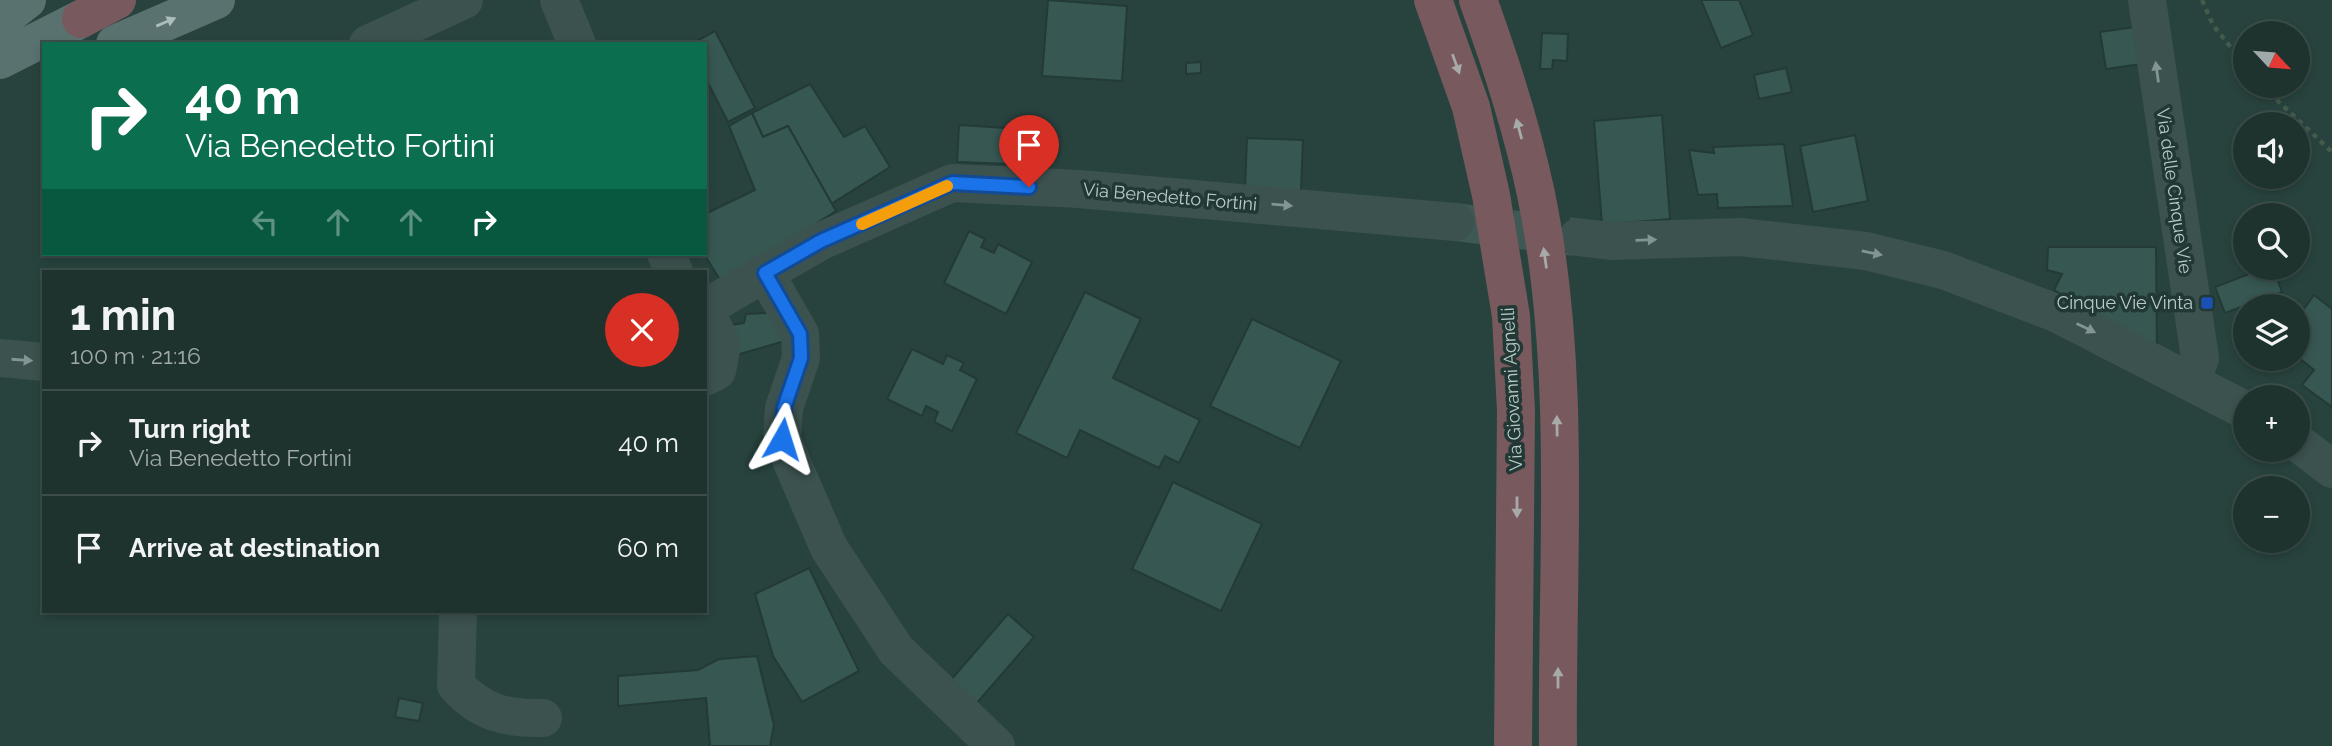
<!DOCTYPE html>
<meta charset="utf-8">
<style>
:root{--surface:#1e322e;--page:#2b3e3a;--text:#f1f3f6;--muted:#a1aaaa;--line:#3c4d4a}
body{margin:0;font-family:Raleway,sans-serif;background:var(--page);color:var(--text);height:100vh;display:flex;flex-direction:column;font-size:26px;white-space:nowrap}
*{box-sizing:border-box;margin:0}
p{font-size:23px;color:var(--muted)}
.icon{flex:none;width:38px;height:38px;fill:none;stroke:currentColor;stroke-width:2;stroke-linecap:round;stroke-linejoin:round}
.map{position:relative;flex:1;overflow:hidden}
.details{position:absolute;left:42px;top:270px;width:665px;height:343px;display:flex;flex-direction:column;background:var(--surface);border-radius:0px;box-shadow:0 4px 10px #0003,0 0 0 2px var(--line)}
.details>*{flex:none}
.hud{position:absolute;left:42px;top:42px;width:665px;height:214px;border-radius:0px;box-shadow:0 4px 10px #0003,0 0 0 2px var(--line);background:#0b6e4f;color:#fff;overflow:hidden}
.needle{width:46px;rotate:116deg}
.fabs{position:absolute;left:2233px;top:21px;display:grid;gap:14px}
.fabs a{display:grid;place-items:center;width:77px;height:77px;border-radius:50%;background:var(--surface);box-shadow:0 4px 10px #0003,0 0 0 2px var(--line);font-size:35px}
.pin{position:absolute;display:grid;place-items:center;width:60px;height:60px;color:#fff;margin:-72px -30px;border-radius:50% 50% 50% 0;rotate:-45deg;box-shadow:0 0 7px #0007}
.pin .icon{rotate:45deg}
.me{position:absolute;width:77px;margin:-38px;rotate:6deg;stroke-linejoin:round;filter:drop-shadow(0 0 5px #0008)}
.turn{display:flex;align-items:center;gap:24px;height:147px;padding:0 28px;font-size:32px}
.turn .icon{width:91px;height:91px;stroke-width:2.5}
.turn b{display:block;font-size:49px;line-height:60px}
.lanes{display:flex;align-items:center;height:66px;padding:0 28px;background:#0003;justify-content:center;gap:35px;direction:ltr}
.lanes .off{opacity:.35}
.round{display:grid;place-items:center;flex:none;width:74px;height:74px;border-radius:37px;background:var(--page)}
.summary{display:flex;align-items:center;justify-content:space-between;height:119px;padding:0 28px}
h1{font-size:42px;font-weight:700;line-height:52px}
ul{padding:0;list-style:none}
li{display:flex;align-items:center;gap:21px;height:105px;padding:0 28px;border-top:2px solid var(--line)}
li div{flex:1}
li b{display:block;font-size:26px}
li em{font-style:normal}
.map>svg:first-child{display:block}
.building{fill:#375752;stroke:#233a36;stroke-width:2}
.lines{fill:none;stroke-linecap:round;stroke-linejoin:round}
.minor-tunnel{stroke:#3e5853;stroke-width:38;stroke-dasharray:38 19;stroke-linecap:butt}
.path{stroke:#435b4b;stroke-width:4.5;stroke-dasharray:5 5;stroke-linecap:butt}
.minor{stroke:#3c524f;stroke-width:38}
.major{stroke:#5a726f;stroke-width:38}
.highway{stroke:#78595d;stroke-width:38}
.oneway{fill:#abbebc}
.oneway2{fill:#a6aaa9}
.oneway3{fill:#819593}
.route-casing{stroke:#114b97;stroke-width:18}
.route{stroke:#1a73e8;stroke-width:12}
.slow{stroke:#f59e0b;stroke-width:12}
.transit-dot{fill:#1a4fb4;stroke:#213834;stroke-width:2.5}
.labels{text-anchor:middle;stroke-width:7;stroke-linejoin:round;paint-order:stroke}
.street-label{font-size:18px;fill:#b9ccca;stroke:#213834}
.poi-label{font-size:18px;fill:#b9ccca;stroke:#213834;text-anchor:end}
</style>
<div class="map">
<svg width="2332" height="746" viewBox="0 0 2332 746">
<rect width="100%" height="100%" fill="#28433e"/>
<g class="building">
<polygon points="1048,0 1127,6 1122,81 1042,76"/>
<polygon points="1701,0 1739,0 1753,35 1721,48"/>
<polygon points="2135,27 2141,64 2106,69 2100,32"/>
<polygon points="715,31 755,108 728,122 708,83 705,84 705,44 691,44"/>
<polygon points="1542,33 1568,34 1567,61 1553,60 1552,69 1540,69"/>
<polygon points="1201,62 1201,73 1186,74 1186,63"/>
<polygon points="1786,68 1792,92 1759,99 1754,75"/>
<polygon points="810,84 844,137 865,126 890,167 831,204 788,126 763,137 752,113"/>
<polygon points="752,113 763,137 788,126 836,211 722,283 704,254 705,214 755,190 729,126"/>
<polygon points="1662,115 1670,219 1602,225 1594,121"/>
<polygon points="959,125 1038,130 1037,165 957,162"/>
<polygon points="1855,135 1868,201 1813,212 1800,146"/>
<polygon points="1247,138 1303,140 1301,192 1245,189"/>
<polygon points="1784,144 1793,206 1718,208 1717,194 1698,195 1689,150 1714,153 1713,147"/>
<polygon points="969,231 985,239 981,247 994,253 998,244 1032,262 1006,314 944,283"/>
<polygon points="2048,247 2156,247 2157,349 2054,290 2062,274 2047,270"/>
<polygon points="2265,268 2273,268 2282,292 2225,313 2215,287"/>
<polygon points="1085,292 1141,319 1113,378 1200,420 1179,463 1165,456 1159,468 1080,430 1067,458 1016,433"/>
<polygon points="2314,295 2332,309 2332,407 2302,385 2314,370 2298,357 2298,317"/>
<polygon points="785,312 795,338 733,356 727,326 744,323 746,314"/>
<polygon points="1252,319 1341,361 1300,448 1210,406"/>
<polygon points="912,349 943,364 947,355 964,363 960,370 977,379 952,431 934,422 938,412 926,406 922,416 887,399"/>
<polygon points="1173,482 1262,524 1221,611 1132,569"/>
<polygon points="809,568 859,671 802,702 773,656 755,594"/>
<polygon points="1008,614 1034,637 976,704 950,681"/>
<polygon points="757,656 774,725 770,746 710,746 706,698 618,706 618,676 698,670 719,659"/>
<polygon points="399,698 423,703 419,721 395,717"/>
</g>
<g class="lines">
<polyline class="minor-tunnel" points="1455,222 1575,237"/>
<g class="path">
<polyline points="2202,0 2213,25 2245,65"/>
<polyline points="2262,86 2332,152"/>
</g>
<g class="minor">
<polyline points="559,0 577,44"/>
<polyline points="2147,0 2200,358 2192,381"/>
<polyline points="368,44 464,0"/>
<polyline points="1578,237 1611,241 1740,237 1866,251 1943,270 2056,313 2245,410"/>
<polyline points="666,254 674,271"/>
<polyline points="765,273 800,334 801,358 784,408 782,439 829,548 896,650 996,746"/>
<polyline points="705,308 821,241 952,183 1079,189 1455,222"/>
<polyline points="705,310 722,345 717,371 705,377"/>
<polyline points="0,358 44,362"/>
<polyline points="2298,443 2332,469"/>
<path d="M 458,611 L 456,685 C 481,713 507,719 543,718"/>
</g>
<g class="major">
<polyline points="0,21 27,0"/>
<polyline points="115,44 216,0"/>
<polyline points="0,60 81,19"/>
</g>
<g class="highway">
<polyline points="1433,0 1471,107 1491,195 1511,316 1516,411 1513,746"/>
<path d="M 1478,0 C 1501,63 1522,128 1536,194 C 1573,372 1556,565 1558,746"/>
<polyline points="81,19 117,0"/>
</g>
</g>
<defs><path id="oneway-solid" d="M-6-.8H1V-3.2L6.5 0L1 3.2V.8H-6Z" transform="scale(1.75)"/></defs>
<use class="oneway" href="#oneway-solid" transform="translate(166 22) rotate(-23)"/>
<g class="oneway2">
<use href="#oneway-solid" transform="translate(1456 64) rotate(70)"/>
<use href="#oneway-solid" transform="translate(1519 129) rotate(-105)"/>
<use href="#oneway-solid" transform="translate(1545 258) rotate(-98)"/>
<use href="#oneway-solid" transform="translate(1557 426) rotate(-91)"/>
<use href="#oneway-solid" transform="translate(1517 507) rotate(90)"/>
<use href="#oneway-solid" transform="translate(1558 678) rotate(-90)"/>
</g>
<g class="oneway3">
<use href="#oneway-solid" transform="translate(2157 72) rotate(-98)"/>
<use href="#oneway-solid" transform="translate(1282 205) rotate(5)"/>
<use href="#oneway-solid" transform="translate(1646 240) rotate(-2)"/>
<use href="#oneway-solid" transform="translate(1872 253) rotate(12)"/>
<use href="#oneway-solid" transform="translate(2086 328) rotate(26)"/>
<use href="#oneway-solid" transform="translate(22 360) rotate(4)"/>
</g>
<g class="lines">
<defs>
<polyline id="route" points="782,439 784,408 801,358 800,334 765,273 821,241 952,183 1029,187"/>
</defs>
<use href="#route" class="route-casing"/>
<use href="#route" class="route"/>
<polyline class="slow" points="862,224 947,186"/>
</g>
<rect class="transit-dot" x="2200" y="296" width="14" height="14" rx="3.5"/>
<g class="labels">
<g class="street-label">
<text transform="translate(2174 191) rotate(82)" y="6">Via delle Cinque Vie</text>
<text transform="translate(1170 197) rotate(5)" y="6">Via Benedetto Fortini</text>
<text transform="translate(1512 389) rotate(-93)" y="6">Via Giovanni Agnelli</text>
</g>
<g class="poi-label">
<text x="2193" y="309">Cinque Vie Vinta</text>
</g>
</g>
</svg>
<div class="fabs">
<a><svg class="needle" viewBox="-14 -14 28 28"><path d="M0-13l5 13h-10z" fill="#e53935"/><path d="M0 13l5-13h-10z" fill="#a1aaaa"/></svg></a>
<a><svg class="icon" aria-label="sound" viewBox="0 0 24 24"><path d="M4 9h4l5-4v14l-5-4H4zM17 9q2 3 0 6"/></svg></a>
<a><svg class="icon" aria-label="search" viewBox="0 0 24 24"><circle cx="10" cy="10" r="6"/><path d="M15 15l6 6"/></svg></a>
<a><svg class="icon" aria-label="layers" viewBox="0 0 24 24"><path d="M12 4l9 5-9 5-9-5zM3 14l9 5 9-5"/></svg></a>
<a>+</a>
<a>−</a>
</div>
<div class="pin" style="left:1029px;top:187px;background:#d93025"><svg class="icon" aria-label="arrive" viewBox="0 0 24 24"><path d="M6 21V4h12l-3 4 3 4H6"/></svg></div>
<svg class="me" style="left:782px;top:439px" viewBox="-20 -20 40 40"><path d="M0-17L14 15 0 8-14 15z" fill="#1a73e8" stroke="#fff" stroke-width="4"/></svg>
<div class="hud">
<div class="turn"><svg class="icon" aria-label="right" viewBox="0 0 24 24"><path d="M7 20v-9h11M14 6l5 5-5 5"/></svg><div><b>40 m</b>Via Benedetto Fortini</div></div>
<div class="lanes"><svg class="icon off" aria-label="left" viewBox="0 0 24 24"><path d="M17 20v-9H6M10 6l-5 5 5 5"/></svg><svg class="icon off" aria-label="ahead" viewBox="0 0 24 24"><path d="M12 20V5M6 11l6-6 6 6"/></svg><svg class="icon off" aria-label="ahead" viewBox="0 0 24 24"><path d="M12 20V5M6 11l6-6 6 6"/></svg><svg class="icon" aria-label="right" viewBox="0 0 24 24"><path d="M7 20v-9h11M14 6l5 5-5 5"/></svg></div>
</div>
<section class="details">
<div class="summary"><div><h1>1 min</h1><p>100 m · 21:16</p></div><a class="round" style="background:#d93025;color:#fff"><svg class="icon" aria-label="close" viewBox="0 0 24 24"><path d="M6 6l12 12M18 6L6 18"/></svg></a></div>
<ul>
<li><svg class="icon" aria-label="right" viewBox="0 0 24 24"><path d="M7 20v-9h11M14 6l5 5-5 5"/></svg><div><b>Turn right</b><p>Via Benedetto Fortini</p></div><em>40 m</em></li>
<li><svg class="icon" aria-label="arrive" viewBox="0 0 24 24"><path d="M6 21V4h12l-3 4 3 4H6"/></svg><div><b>Arrive at destination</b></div><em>60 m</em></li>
</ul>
</section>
</div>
